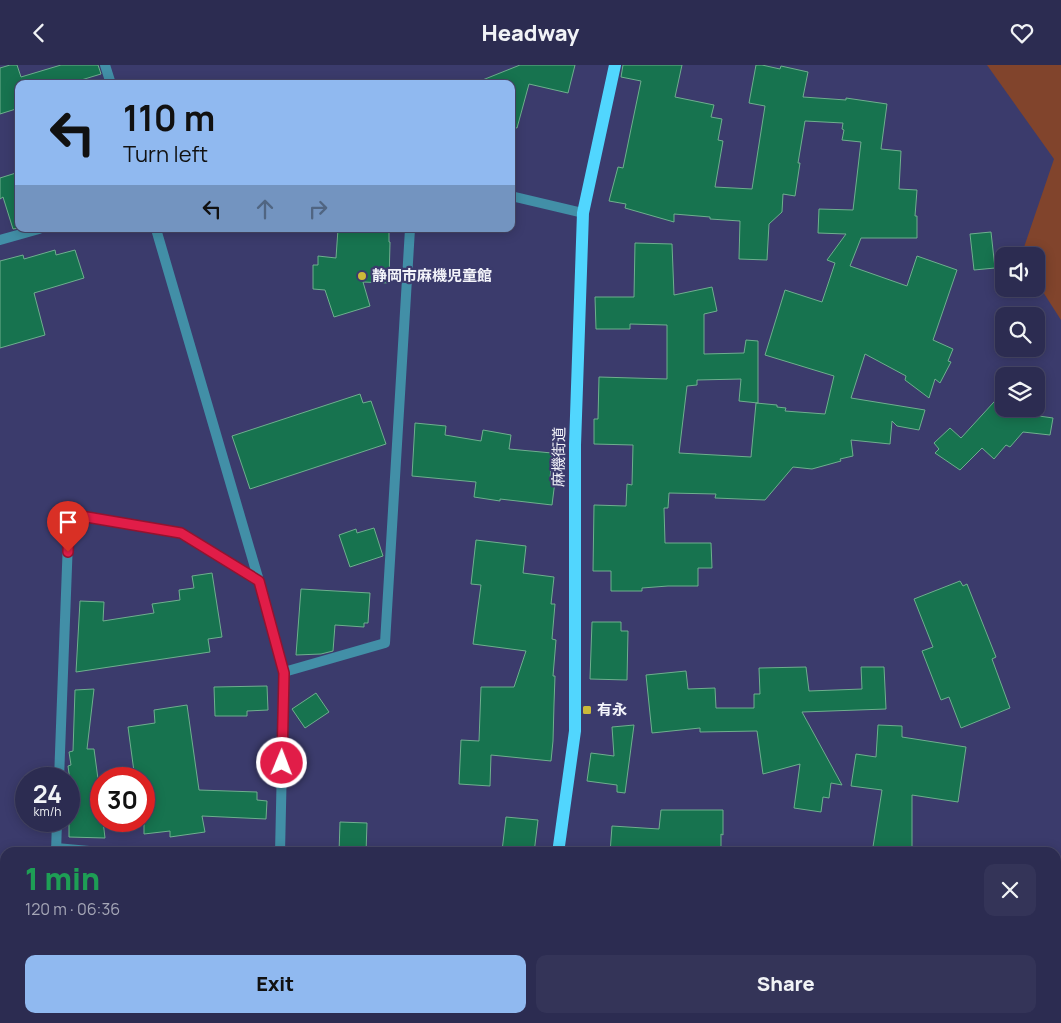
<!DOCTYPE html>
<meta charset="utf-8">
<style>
:root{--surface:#2c2c51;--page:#343458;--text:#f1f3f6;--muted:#a6a7b7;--line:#484868;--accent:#90b9f0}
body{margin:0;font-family:Manrope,"Noto Sans JP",sans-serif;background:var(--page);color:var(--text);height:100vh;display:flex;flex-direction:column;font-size:19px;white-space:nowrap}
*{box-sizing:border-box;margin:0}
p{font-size:16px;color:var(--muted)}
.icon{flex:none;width:28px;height:28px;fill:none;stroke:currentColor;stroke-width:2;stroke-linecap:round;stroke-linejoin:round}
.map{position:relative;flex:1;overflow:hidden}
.drawer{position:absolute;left:0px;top:782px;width:1061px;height:176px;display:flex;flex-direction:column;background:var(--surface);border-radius:15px 15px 0 0;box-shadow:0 2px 12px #0003,0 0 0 1px var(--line)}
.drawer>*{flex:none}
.guide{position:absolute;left:15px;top:15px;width:500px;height:152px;border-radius:10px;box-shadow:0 2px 12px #0003,0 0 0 1px var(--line);background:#90b9f0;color:#111;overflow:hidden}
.buttons{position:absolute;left:995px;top:182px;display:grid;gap:10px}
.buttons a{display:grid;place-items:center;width:50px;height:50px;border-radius:10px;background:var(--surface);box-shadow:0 2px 12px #0003,0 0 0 1px var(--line);font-size:25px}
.speed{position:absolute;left:15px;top:702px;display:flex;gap:10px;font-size:25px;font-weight:700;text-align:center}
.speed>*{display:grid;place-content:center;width:65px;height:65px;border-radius:50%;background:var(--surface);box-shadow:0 2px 12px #0003,0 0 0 1px var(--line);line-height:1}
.speed small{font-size:12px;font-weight:400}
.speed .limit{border:8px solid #d22;background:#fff;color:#111}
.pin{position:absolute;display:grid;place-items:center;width:42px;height:42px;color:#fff;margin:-51px -21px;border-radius:50% 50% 50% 0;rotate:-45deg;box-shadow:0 0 5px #0007}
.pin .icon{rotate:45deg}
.me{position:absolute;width:55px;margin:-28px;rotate:1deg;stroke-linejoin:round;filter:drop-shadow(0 0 4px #0008)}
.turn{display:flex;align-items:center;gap:18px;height:105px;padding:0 25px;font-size:22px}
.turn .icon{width:65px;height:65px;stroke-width:2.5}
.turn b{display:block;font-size:35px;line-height:42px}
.lanes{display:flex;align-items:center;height:48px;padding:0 25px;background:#0003;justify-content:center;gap:25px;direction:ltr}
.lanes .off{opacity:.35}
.round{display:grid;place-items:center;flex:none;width:52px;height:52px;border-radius:10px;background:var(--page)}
.headline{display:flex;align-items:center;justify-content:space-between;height:85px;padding:0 25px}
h1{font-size:30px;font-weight:800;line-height:38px;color:#1e9e55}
.action{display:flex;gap:10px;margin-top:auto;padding:10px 25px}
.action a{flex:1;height:58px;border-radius:10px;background:var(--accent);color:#111;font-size:20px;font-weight:800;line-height:58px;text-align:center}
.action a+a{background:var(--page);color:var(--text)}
header{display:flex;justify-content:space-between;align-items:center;height:65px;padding:0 25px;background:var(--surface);font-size:22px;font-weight:800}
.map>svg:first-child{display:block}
.green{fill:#81442c}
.building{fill:#17734f;stroke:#6eaf8e}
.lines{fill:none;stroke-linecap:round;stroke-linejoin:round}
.street{stroke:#428fa7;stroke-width:10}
.primary{stroke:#51d6fe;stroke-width:12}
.route-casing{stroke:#92132f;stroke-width:12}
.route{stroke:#e11d48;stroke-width:9}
.poi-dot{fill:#cbba39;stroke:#3b3b6c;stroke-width:2}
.labels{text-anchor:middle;stroke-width:4.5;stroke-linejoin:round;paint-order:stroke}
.poi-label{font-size:15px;font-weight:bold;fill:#f3f4fa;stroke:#3b3b6c;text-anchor:start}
.street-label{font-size:15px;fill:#f3f4fa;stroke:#3b3b6c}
</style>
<header><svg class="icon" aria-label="back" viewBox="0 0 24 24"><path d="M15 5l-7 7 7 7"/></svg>Headway<svg class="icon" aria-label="heart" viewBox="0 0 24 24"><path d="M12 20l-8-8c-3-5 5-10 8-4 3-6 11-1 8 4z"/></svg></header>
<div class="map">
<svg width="1061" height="958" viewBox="0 0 1061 958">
<rect width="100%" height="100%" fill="#3b3b6c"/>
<g class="green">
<polygon points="987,0 1061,0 1061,255 1036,216 1036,191 1021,191 1054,94"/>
<polygon points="322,954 447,954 446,958 324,958"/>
</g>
<g class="building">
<polygon points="10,0 17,0 21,12 61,0 98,0 101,9 68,19 19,19 19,43 0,49 0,3"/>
<polygon points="520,0 575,0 568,28 529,19 517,63 511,62 511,19 475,18"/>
<polygon points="623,0 682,0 675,32 714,40 711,52 722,54 718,75 723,76 715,122 752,124 765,41 749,38 756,0 762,0 780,4 781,1 808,7 803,32 846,35 846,33 887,39 881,84 901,86 899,124 917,125 915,151 917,151 917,173 861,173 850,201 907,221 917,191 957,205 933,275 953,284 948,296 951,297 940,318 935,314 929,333 905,315 906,311 865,289 851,333 925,345 919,365 897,361 892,356 890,379 851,375 853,391 840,394 841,396 812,404 793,402 765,435 715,433 716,429 669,428 668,443 664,443 665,478 711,478 712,503 698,503 698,521 668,521 642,523 642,526 611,526 611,506 593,506 594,440 626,441 627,419 632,420 633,380 594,379 594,354 598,354 599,312 667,314 667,260 630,259 630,264 596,264 595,232 634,232 635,178 672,179 674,230 712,222 717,246 704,249 704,289 744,288 746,275 758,276 758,338 739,336 741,314 697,315 697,320 687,321 679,388 751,392 756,338 777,340 777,342 786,343 785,346 825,349 834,311 765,290 785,225 822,237 835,198 827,195 846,169 818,168 819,144 853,145 861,77 842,75 844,65 842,64 843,58 805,56 798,98 800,98 795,131 783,129 782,147 769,159 767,195 739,194 740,156 710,154 710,152 674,149 674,157 625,143 626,139 609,136 618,102 623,103 631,64 641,16 621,12"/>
<polygon points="19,107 19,163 13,164 3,132 0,134 0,113"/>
<polygon points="338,164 389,164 389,177 390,177 389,218 363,217 370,241 334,252 325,225 313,224 313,200 318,200 318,191 336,193"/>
<polygon points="991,167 995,203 974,205 970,169"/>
<polygon points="55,185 56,190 75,185 84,213 34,228 45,270 0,283 0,196 23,190 24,194"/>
<polygon points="1004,326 1004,344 1019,344 1025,349 1053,353 1050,370 1023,367 1010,382 1006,380 994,394 982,383 960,405 935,388 939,384 934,378 950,363 961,373"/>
<polygon points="360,329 363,338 371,336 386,379 250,424 232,371"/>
<polygon points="415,358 446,361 445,370 481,376 483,365 511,370 509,384 552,388 550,415 555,416 552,440 500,434 500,436 474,432 476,417 412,411"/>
<polygon points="374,463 383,491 350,502 339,470 356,464 357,468"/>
<polygon points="476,475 526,481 523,508 554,512 551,539 555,539 552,574 556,575 553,611 555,611 554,639 553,676 551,696 491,690 490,721 459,719 461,675 479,676 481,622 514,622 526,586 473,579 481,520 471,519"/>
<polygon points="212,508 222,572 208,574 210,587 76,607 80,536 104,537 103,556 154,548 152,539 180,535 179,525 194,523 192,511"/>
<polygon points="960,516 963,521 967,519 996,592 992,594 1010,643 961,663 949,632 941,635 922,586 933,582 914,534"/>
<polygon points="301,524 370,528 368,558 364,558 364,562 335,560 333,586 321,589 296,590"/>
<polygon points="592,557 621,557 621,566 628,566 627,615 590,614"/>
<polygon points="806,602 809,626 862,624 861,602 884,602 886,644 802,647 842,720 831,718 829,733 823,732 821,747 794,743 800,699 763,709 757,666 700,667 700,663 652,668 646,610 686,606 688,624 715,623 716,643 754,643 754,629 760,629 759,603"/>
<polygon points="267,621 268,645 247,646 247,651 215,651 214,622"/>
<polygon points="94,624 87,684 94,684 98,714 100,714 100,738 101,756 103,756 105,773 69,772 69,731 72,731 68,701 71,700 69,687 73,686 75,625"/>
<polygon points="316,628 329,647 305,663 292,644"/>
<polygon points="187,640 199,725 257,727 257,735 267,736 266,754 202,751 205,767 170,772 170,766 144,769 144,714 135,714 128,662 155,658 154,645"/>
<polygon points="634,660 625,728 617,727 617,720 587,716 591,688 614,691 612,662"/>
<polygon points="878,660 902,661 902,672 966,682 958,737 912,730 912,788 872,788 882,725 851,721 856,689 876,692"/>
<polygon points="661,745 723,745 723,770 721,769 721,788 610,788 612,761 659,764"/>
<polygon points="506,752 538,755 534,788 515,788 502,786"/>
<polygon points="340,757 367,758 366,788 339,788"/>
</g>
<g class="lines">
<g class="street">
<polyline points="105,0 111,19"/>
<polyline points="511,131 583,148"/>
<polyline points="156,164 259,516 284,607 280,788"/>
<polyline points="0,175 39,164"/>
<polyline points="284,607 385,578 410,164"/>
<polyline points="59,714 69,449 181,468 259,516"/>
<polyline points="56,783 111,788"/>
<polyline points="56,788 57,756"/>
<polyline points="0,913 5,929"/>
<polyline points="0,943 5,942"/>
<polyline points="13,954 14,958"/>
<polyline points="311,954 312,958"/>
<polyline points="774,954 775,958"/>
</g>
<g class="primary">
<polyline points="558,788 575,666 575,380 583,148 615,0"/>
<polyline points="535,958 536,954"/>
</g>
</g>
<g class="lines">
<defs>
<polyline id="route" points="68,487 69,449 181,468 259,516 284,608 282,698"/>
</defs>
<use href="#route" class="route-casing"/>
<use href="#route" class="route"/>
</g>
<g class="poi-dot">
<circle cx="362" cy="211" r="5"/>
<rect x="582" y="640" width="10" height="10" rx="2.5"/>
</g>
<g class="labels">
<g class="poi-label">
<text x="372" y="216">静岡市麻機児童館</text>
<text x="597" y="650">有永</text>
</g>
<g class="street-label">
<text transform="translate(559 392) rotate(-89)" y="5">麻機街道</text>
</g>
</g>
</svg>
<div class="buttons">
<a><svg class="icon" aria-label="sound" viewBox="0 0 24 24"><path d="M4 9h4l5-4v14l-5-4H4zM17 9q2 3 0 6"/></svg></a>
<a><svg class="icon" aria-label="search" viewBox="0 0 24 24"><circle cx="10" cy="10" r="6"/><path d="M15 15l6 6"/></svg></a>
<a><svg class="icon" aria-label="layers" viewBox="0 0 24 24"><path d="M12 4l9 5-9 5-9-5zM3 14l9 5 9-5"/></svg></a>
</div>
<div class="speed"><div>24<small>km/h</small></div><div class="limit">30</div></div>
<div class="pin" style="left:68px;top:487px;background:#d93025"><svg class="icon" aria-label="arrive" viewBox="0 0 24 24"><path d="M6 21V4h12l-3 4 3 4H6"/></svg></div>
<svg class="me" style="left:282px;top:698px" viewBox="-20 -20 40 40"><circle r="17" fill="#e11d48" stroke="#fff" stroke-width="3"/><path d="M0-11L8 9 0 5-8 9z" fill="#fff"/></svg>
<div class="guide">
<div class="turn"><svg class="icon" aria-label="left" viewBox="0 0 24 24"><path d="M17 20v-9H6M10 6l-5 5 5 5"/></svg><div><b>110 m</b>Turn left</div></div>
<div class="lanes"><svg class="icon" aria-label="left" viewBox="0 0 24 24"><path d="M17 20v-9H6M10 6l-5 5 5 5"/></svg><svg class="icon off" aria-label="ahead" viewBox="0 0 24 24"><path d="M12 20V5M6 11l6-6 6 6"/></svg><svg class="icon off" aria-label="right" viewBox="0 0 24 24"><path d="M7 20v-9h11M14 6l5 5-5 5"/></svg></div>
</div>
<section class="drawer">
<div class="headline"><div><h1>1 min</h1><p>120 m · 06:36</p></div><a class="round"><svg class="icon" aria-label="close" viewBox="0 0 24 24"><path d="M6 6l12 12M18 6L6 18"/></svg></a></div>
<div class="action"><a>Exit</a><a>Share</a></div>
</section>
</div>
